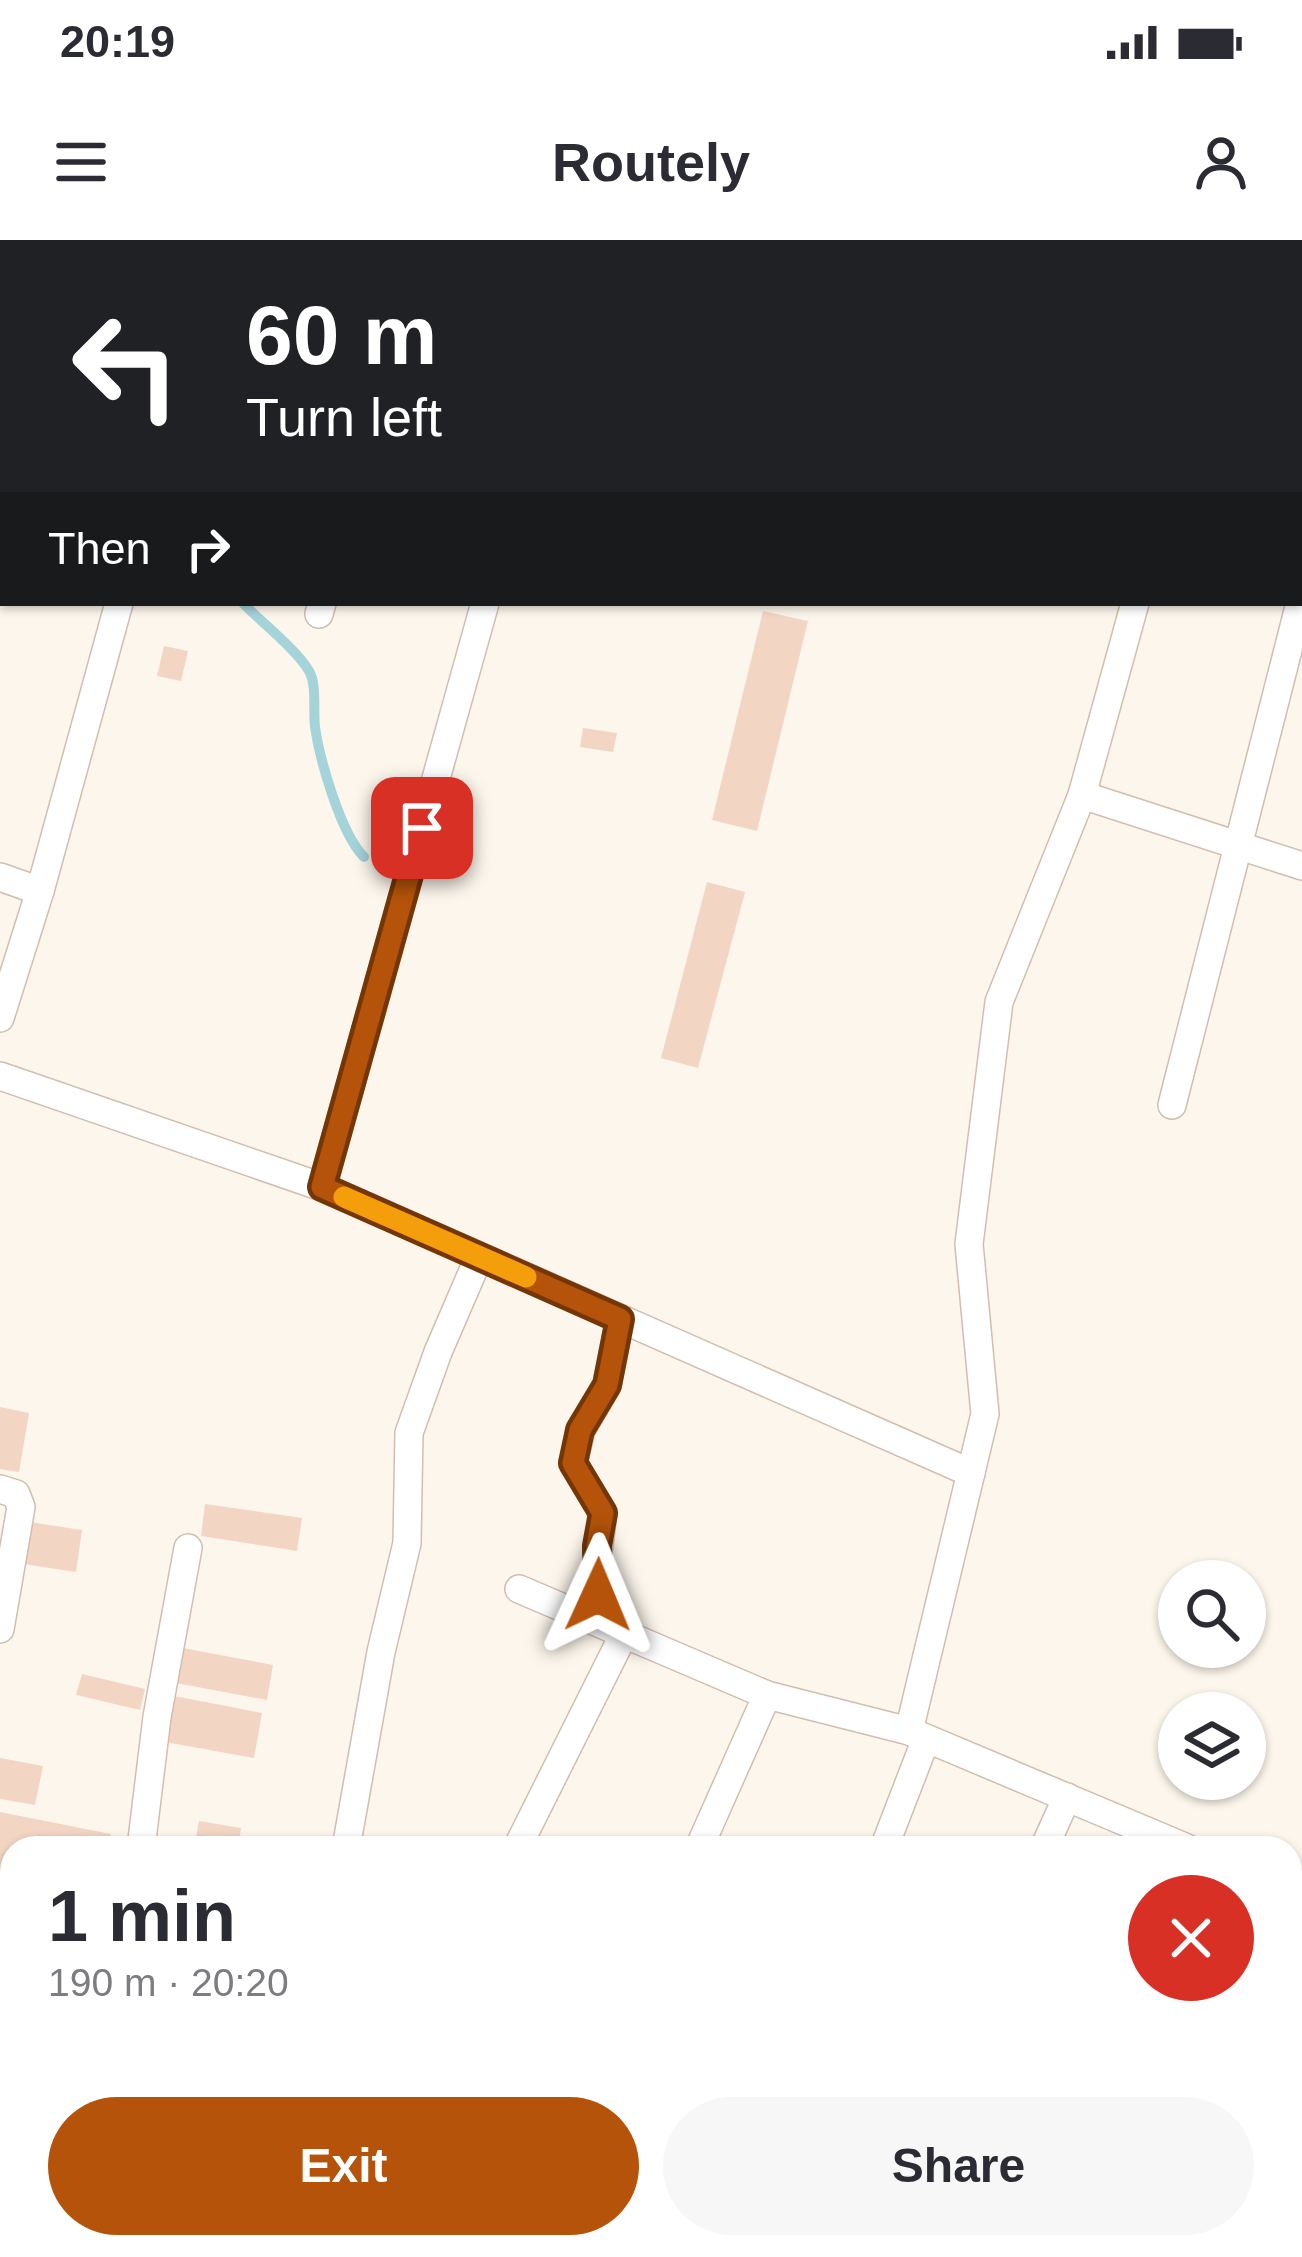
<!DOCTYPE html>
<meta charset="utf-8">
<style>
:root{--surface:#fff;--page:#f7f7f7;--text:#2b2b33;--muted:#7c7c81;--accent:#b45309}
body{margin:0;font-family:Helvetica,sans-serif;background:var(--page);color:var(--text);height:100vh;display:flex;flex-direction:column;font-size:45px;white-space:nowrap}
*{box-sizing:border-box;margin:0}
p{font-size:39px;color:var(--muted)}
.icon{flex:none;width:66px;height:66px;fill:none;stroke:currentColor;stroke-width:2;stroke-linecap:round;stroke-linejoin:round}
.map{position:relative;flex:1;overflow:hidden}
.details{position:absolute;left:0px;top:1596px;width:1302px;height:423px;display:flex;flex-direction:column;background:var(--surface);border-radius:36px 36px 0 0;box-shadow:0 3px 9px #0004}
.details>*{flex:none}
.banner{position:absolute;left:0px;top:0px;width:1302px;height:366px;box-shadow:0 3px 9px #0004;background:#202124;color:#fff;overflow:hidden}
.controls{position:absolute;left:1158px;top:1320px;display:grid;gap:24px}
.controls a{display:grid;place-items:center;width:108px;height:108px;border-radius:50%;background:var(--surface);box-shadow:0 3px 9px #0004;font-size:60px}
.pin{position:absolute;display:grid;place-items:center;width:102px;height:102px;color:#fff;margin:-51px;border-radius:24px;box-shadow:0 6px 18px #0006}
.me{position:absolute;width:132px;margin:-66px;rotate:1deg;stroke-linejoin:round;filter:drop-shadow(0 0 9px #0008)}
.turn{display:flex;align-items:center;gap:42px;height:252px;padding:0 48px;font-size:54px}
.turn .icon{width:156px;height:156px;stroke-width:2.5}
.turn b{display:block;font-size:84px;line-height:102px}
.then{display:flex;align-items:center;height:114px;padding:0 48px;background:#0003;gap:24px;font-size:45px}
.round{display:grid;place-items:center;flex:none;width:126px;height:126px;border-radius:63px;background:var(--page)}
.headline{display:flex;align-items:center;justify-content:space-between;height:204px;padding:0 48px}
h1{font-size:72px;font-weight:700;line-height:90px}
.cta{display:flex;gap:24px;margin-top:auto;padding:24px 48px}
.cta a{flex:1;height:138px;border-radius:72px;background:var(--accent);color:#fff;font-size:48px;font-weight:700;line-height:138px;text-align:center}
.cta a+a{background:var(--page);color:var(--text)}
.status{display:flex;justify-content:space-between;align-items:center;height:84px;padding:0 60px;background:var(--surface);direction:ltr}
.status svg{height:33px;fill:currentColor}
header{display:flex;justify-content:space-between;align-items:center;height:156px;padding:0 48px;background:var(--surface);font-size:54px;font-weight:700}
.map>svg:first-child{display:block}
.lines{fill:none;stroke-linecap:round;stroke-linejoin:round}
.stream{stroke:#a5d3da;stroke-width:10}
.building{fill:#f3d5c3}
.minor-casing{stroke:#d1beb0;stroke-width:30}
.minor{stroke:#fff;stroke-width:27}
.route-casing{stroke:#753606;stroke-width:30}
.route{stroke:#b45309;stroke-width:21}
.slow{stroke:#f59e0b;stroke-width:21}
</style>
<div class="status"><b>20:19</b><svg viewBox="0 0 49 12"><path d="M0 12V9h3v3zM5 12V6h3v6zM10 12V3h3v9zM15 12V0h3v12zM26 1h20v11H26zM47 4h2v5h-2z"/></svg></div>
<header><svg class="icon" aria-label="menu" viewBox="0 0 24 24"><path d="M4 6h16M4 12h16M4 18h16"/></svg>Routely<svg class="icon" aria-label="person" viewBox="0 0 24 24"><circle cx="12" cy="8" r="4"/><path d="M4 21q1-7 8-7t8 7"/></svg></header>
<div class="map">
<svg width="1302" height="2017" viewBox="0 0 1302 2017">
<rect width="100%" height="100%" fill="#fdf6ec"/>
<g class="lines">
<g class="stream">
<polyline points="0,241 3,241"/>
<path d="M 243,363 C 261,382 296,409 309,431 C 317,444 313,471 315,487 C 320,521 341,594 364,617"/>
<polyline points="1290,1725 1302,1717"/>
<polyline points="919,2017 927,2007"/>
</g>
</g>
<g class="building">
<polygon points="763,371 808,381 757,591 712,580"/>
<polygon points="164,406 188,411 181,441 157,436"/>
<polygon points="583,488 617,493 613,512 580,507"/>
<polygon points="707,642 745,652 698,828 661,818"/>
<polygon points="0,1167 29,1173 19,1232 0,1229"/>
<polygon points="205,1264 302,1278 297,1311 201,1296"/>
<polygon points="23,1281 82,1290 76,1332 17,1323"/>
<polygon points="183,1408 273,1425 267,1460 176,1443"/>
<polygon points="82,1434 145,1449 140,1470 76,1455"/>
<polygon points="174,1456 262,1473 254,1518 165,1502"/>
<polygon points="0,1518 43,1526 35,1565 0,1559"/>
<polygon points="0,1572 111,1594 109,1608 12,1608 12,1628 0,1678"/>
<polygon points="199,1581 241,1588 238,1608 194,1608"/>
</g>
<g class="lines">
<defs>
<g id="minor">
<polyline points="806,0 824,3"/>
<polyline points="64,3 65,0"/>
<polyline points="233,3 234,0"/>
<polyline points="414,3 415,0"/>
<polyline points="578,3 579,0"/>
<polyline points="900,3 901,0"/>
<polyline points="1299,233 1302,234"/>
<polyline points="319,374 322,363"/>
<polyline points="1082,555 1302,626"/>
<polyline points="0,637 40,651"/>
<polyline points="0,778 40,651 119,363"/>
<polyline points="0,836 322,947 971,1233"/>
<polyline points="1172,865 1302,355"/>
<polyline points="322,947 485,363"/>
<polyline points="0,1249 16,1254 21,1267 0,1389"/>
<polyline points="519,1349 767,1455 909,1491 1187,1608"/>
<polyline points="909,1491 985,1174 969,1004 999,762 1082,555 1135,363"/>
<polyline points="141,1608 157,1477 188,1308"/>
<polyline points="346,1608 381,1412 407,1303 409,1193 438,1112 479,1017"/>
<polyline points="517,1608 624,1394 598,1355 595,1335 603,1273 573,1223 581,1190 607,1145 620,1079"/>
<polyline points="699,1608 767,1455"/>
<polyline points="884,1608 926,1499"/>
<polyline points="1044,1608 1067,1557"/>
<polyline points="1290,1651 1294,1653"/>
<polyline points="1290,1927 1302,1926"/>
<polyline points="773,2007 783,2012 780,2017"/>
<polyline points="72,2017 75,2007"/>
<polyline points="355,2017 358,2007"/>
<polyline points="518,2017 521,2007"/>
<polyline points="1131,2017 1139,2007"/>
</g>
</defs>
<use href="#minor" class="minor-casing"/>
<use href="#minor" class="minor"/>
</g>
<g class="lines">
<defs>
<polyline id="route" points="422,588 322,947 620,1079 607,1145 580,1190 573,1223 603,1273 597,1306 598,1355"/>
</defs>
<use href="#route" class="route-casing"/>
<use href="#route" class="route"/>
<polyline class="slow" points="344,957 526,1037"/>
</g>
</svg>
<div class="controls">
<a><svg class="icon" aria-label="search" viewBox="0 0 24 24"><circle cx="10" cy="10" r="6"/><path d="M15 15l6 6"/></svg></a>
<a><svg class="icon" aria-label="layers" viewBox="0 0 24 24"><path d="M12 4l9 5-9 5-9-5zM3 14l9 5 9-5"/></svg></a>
</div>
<div class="pin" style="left:422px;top:588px;background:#d93025"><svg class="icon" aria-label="arrive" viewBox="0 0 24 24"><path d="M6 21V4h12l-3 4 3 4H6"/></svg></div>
<svg class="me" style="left:598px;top:1355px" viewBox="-20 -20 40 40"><path d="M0-17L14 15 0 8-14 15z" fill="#b45309" stroke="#fff" stroke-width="4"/></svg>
<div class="banner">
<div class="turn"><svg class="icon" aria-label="left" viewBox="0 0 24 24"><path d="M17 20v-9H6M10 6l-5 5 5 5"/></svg><div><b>60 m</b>Turn left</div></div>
<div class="then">Then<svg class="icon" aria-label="right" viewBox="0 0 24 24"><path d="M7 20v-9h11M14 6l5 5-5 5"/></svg></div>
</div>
<section class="details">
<div class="headline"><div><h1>1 min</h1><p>190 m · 20:20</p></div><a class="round" style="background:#d93025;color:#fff"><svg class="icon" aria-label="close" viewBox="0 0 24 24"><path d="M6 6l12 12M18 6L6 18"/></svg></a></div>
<div class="cta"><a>Exit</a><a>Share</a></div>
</section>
</div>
